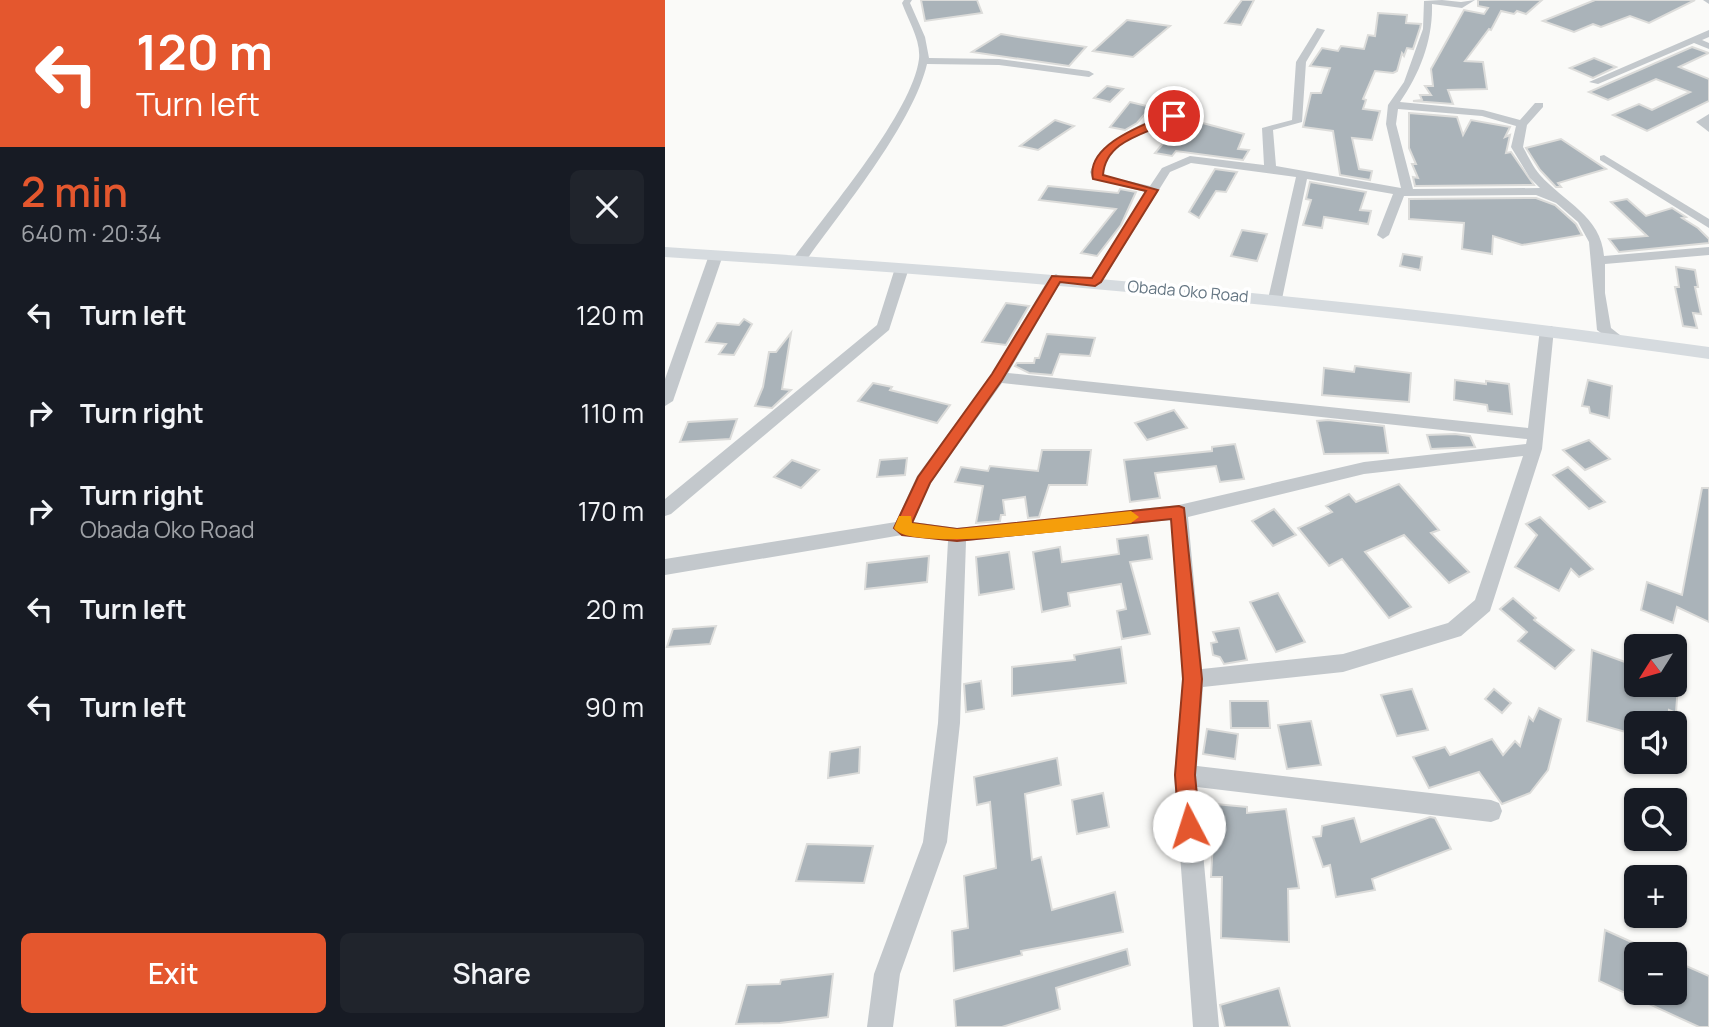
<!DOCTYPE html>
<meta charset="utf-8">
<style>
:root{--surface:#171b24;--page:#20242c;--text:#f1f3f6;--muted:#9ea1a6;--accent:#e4572e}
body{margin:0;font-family:Manrope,sans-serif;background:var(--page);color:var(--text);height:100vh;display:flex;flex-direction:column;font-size:26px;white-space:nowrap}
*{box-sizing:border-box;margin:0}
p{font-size:23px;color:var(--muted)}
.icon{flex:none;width:38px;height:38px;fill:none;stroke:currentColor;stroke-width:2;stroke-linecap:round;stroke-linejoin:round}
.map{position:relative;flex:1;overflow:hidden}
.side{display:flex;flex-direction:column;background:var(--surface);width:665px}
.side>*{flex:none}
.banner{background:#e4572e;color:#fff;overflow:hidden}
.needle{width:46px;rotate:233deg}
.tools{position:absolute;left:959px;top:634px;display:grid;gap:14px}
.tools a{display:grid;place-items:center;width:63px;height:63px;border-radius:10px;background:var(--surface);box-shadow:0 2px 5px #0004;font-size:35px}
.pin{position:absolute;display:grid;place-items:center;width:60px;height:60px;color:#fff;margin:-30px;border:4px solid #fff;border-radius:50%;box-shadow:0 2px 7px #0007}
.me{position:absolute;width:77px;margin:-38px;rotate:355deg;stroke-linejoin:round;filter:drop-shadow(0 0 5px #0008)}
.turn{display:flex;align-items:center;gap:24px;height:147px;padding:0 21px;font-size:32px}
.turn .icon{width:91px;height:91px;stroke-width:2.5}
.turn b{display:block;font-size:49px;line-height:60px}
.round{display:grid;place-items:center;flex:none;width:74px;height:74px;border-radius:10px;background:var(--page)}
.summary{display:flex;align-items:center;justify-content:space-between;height:119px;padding:0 21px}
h1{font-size:42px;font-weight:600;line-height:52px;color:var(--accent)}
.primary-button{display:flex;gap:14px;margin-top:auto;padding:14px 21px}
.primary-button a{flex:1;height:80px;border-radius:10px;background:var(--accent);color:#fff;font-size:28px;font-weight:600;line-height:80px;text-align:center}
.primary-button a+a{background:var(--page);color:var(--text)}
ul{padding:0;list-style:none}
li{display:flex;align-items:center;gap:21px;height:98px;padding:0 21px}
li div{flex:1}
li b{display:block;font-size:26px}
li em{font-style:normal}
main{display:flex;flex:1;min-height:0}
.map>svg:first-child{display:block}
.building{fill:#aab3b9;stroke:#dcdcda;stroke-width:2}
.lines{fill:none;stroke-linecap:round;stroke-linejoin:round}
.minor{fill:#c3c8cc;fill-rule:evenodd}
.major{fill:#d6dbdf;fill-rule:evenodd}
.route{fill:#e4572e;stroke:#94391e;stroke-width:2}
.slow{fill:#f59e0b}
.labels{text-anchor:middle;stroke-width:7;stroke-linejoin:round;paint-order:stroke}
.far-street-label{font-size:16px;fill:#657683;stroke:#fff}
</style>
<main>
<section class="side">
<div class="banner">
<div class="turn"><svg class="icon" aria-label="left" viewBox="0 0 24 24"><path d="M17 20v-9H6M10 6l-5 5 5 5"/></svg><div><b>120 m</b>Turn left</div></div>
</div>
<div class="summary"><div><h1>2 min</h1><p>640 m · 20:34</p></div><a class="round"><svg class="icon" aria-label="close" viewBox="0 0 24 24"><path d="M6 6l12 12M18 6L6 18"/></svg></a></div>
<ul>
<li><svg class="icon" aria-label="left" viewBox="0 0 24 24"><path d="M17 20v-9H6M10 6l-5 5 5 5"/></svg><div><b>Turn left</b></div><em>120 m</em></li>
<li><svg class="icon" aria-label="right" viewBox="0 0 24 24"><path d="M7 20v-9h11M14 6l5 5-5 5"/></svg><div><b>Turn right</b></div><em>110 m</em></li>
<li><svg class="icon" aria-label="right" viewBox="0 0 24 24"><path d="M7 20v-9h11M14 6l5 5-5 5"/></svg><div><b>Turn right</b><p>Obada Oko Road</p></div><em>170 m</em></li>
<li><svg class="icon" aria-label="left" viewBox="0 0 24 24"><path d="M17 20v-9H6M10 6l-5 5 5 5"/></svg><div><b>Turn left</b></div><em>20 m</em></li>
<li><svg class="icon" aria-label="left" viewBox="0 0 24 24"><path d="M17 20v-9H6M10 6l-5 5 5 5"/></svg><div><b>Turn left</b></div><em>90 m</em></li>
</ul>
<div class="primary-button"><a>Exit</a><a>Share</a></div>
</section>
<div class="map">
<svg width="1044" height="1027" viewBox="0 0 1044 1027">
<rect width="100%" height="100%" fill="#fafaf8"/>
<g class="building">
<polygon points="256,0 312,0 317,13 260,21"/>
<polygon points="577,0 589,0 576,25 560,23"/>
<polygon points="813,0 877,0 861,14 852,11 849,14 836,11 826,30 824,29 800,61 818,62 822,89 783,90 788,104 748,101 757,100 755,95 766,95 760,86 768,86 766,69 799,10 819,14 823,8 813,6"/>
<polygon points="930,0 1030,0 984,23 965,16 936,27 928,24 909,32 878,21"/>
<polygon points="713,13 742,15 741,23 756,24 755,28 748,49 742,48 739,56 737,53 732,71 728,73 710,71 698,99 701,100 698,109 715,111 707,140 687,138 694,169 707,171 705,180 675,175 668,131 638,127 646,93 656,93 665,68 645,66 657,48 673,51 676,46 699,49 703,35 710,36"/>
<polygon points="462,20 505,26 468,57 428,51"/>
<polygon points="336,34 353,37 421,47 404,66 307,52"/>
<polygon points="1027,47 1044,53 1014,67 1044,79 1044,101 982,131 948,115 974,104 987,110 1025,92 991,79 943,100 924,92"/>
<polygon points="929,58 951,67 928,78 905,68"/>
<polygon points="442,86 458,89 445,102 429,98"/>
<polygon points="465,102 486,107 472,123 460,130 445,127"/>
<polygon points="744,113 792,117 798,135 806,120 845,127 840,137 845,135 841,153 846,152 869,185 750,186 748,177 753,178 747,164 751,164 744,148"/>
<polygon points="515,117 579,134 573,149 584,150 578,160 511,151 507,156 490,153 511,128 505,123"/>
<polygon points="390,120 409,126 373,150 355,146"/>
<polygon points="896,139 941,169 893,183 896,187 891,187 875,170 861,148"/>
<polygon points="550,169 572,172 561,192 551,191 534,218 524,212"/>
<polygon points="645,182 701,192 695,210 706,211 703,224 659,217 657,228 638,225 646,200 641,199"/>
<polygon points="383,186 453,193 455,189 471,192 456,225 432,256 416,253 451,209 374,200"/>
<polygon points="871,198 890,205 911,224 917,235 857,245 828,236 827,254 797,249 799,223 744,219 744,199"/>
<polygon points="962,199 981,216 1007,208 1021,217 1017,218 1033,228 1044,239 1044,243 954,252 944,239 982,236 946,202"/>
<polygon points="577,230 602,234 592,261 566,256"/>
<polygon points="738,254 757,257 755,270 735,266"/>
<polygon points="1011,267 1030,270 1033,287 1030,287 1036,314 1028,313 1032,328 1018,326 1010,287 1014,287"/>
<polygon points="341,303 364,306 341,345 317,342"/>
<polygon points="79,319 87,324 69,355 54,354 61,344 41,342 52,323 74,325"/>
<polygon points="126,333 117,389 126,390 107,408 90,406 98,387 104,352 111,352"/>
<polygon points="382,334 430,338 425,356 395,354 387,375 364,373 350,366 352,363 369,363 370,358 374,358"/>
<polygon points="690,366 746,373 744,402 657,395 659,368 689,372"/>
<polygon points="790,380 821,384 821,381 844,384 847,414 823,411 822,405 789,400"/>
<polygon points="923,380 947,386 944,418 925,413 924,407 917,406"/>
<polygon points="208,383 227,387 225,390 285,405 272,423 193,401"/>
<polygon points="509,410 522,428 482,440 470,423"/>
<polygon points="72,419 65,439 15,442 23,422"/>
<polygon points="663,420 719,426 723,453 659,454 652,421"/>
<polygon points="790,434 805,436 810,447 766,449 762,435"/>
<polygon points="924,440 945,459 920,470 898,450"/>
<polygon points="570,444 579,479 555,482 551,466 490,473 495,498 465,502 459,460 547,451 547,447"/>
<polygon points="377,450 426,450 422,485 384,485 374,517 363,518 360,497 338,500 340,515 336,515 335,521 311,523 318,486 290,482 296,467 323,471 325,466 373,471"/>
<polygon points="242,458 240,475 212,477 215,460"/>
<polygon points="127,460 154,470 136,488 109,477"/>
<polygon points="903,467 940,502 924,509 888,475"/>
<polygon points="734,484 774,530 766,533 804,572 784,583 739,535 700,552 746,607 724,618 677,559 664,566 633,528 667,512 661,506 684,494 691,502"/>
<polygon points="1037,488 1044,488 1044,622 1012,607 1008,623 976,610 982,582 1017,595"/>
<polygon points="609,509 631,535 608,546 587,521"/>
<polygon points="875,517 928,569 914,577 906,569 894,591 850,567 872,535 861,524"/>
<polygon points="483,535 487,559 465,562 485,634 457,639 452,611 461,609 456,584 403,593 405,606 377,612 368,552 395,547 397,562 454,554 452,539"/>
<polygon points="344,552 349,589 314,595 311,557"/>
<polygon points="264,556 262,582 200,589 202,563"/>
<polygon points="613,593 640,642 611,652 585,602"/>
<polygon points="848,598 871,618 869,620 909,650 890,669 853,641 862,632 835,609"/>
<polygon points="51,626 45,644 2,647 8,629"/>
<polygon points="574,628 582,660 559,664 555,657 548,655 546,643 552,642 548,632"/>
<polygon points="456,647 461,683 347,696 347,667 410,660 409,655"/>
<polygon points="927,650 971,666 971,684 1013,684 1011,713 1004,710 1004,723 971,723 971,735 922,721"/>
<polygon points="316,681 319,709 301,712 299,684"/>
<polygon points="747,689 763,730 732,736 716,695"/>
<polygon points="829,689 846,703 837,713 820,699"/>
<polygon points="565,701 603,701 605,728 566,728"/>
<polygon points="874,708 896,719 883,770 865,793 837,804 814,772 764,788 748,757 780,747 785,755 827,739 838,755 850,741 855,746 864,717 868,721"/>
<polygon points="646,721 656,765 622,769 613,725"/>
<polygon points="542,729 573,734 570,759 538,754"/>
<polygon points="195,747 194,773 163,778 165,752"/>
<polygon points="392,758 396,785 360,794 367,860 376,857 387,910 450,892 458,932 356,951 357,955 289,971 287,931 303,928 299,876 331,868 325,802 312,805 309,777"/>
<polygon points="438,793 444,827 412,834 407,800"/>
<polygon points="550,804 582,807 582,813 621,809 634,888 623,889 624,942 556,938 557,877 546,877"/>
<polygon points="765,817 770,818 786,849 707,879 710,890 671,897 665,865 658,867 648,837 656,836 657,826 689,818 696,842"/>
<polygon points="142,844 208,846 199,883 131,881"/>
<polygon points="940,930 971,944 971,992 1010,992 1010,961 1044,976 1044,1027 1034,1027 934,981"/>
<polygon points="462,949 465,965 391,988 395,1009 337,1027 291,1027 289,1000"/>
<polygon points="168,974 163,1017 115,1023 71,1024 82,985 115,984 116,980"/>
<polygon points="614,988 625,1027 560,1027 555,1005"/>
</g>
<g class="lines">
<g class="minor">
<path d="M 239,0 L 247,0 L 245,3 L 260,37 L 264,58 L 334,59 L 424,71 L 429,74 L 424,77 L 334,65 L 262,64 C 248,124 177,210 140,262 L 130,262 L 128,259 C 162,212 247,113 254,59 C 256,40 243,20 237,3 Z"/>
<path d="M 777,0 L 796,2 L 810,0 L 797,8 L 767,4 C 768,40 755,73 735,102 L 818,110 L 855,120 L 870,103 L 878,103 L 878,107 L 862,125 L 858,147 C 863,156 868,167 875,175 C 899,202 936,216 939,256 L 1044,247 L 1044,255 L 940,264 L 940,293 L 946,328 L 960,339 L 958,342 L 948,342 L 932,330 L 924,242 L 913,222 L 891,203 L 871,195 L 739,196 L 724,235 L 718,239 L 712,235 L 728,194 L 642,179 L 617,299 L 610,303 L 603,299 L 631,177 L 526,163 L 505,172 L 435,285 L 425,285 L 423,282 L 481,192 L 428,179 L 425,172 C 440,139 475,122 509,112 L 513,113 L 513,117 C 487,129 441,142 437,175 L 485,186 L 497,168 L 525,156 L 599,165 L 597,128 L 627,120 L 631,62 L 652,28 L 660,30 L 641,62 L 637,122 L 608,130 L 611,166 L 736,188 L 721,124 L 723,105 L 739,82 L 758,29 L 759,1 ZM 733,109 L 817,116 L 851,126 L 846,147 L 865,178 L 875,188 L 748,189 L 731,124 Z"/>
<polygon points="1038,0 1044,0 1044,4"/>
<polygon points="1044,30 1044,37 1037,40 1044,43 1044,49 1029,43 933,84 924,82"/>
<polygon points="1044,114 1044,132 1031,122"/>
<polygon points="939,155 1044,219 1044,228 935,160 935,156"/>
<polygon points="51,251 58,255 8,401 0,406 0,379 44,255"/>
<polygon points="237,264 244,268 224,330 6,514 0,516 0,499 212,325 230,268"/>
<path d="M 391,274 L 398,278 L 343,373 L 863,428 L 875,329 L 877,326 L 887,326 L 889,329 L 877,449 L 825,611 L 796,636 L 678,672 L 538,687 L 532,766 L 826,800 L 834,803 L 837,811 L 834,819 L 826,822 L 532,787 L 554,1027 L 528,1027 L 509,775 L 518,679 L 506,520 L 301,541 L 295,723 L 282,842 L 235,974 L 228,1027 L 202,1027 L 209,974 L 258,842 L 273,723 L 283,541 L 237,535 L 0,575 L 0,559 L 231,522 L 252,476 L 327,374 L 384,278 ZM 337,383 L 862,439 L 861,444 L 699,462 L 514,505 L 292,528 L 248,522 L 265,484 ZM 858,456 L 810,600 L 783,623 L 678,654 L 537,669 L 523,517 L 699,474 Z"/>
</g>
<path class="major" d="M 0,247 C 349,269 697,298 1044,347 L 1044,359 C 697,309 350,279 0,257 Z"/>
</g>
<path class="route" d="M 506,113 L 514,116 C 489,134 441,136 438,175 L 493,190 L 436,282 L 430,286 L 395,282 L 337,380 L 265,483 L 247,523 L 292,529 L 514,506 L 519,508 L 537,679 L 530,775 L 535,826 L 531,833 L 524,836 L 517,833 L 514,826 L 510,775 L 518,679 L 506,519 L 292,541 L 237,535 L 229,528 L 253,477 L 327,374 L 387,276 L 427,278 L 481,191 L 428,179 C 420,144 481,124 506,113 Z"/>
<path class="slow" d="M 466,511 L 474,517 L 466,523 C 432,527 244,554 229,528 L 234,516 L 246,516 L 247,523 L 292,529 Z"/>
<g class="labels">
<g class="far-street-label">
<text transform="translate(523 291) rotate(5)" y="6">Obada Oko Road</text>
</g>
</g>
</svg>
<div class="tools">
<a><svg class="needle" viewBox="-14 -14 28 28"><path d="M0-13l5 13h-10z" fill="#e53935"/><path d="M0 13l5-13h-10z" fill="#9ea1a6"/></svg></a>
<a><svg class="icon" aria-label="sound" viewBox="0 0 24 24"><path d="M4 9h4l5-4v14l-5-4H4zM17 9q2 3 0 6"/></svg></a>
<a><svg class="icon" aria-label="search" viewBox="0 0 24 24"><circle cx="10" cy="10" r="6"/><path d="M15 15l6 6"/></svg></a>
<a>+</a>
<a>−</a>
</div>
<div class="pin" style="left:509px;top:116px;background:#d93025"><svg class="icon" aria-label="arrive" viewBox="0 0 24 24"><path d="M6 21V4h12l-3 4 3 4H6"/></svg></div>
<svg class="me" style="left:524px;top:826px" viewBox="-20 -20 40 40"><circle r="19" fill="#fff"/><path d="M0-13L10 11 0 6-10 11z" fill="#e4572e"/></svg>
</div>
</main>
